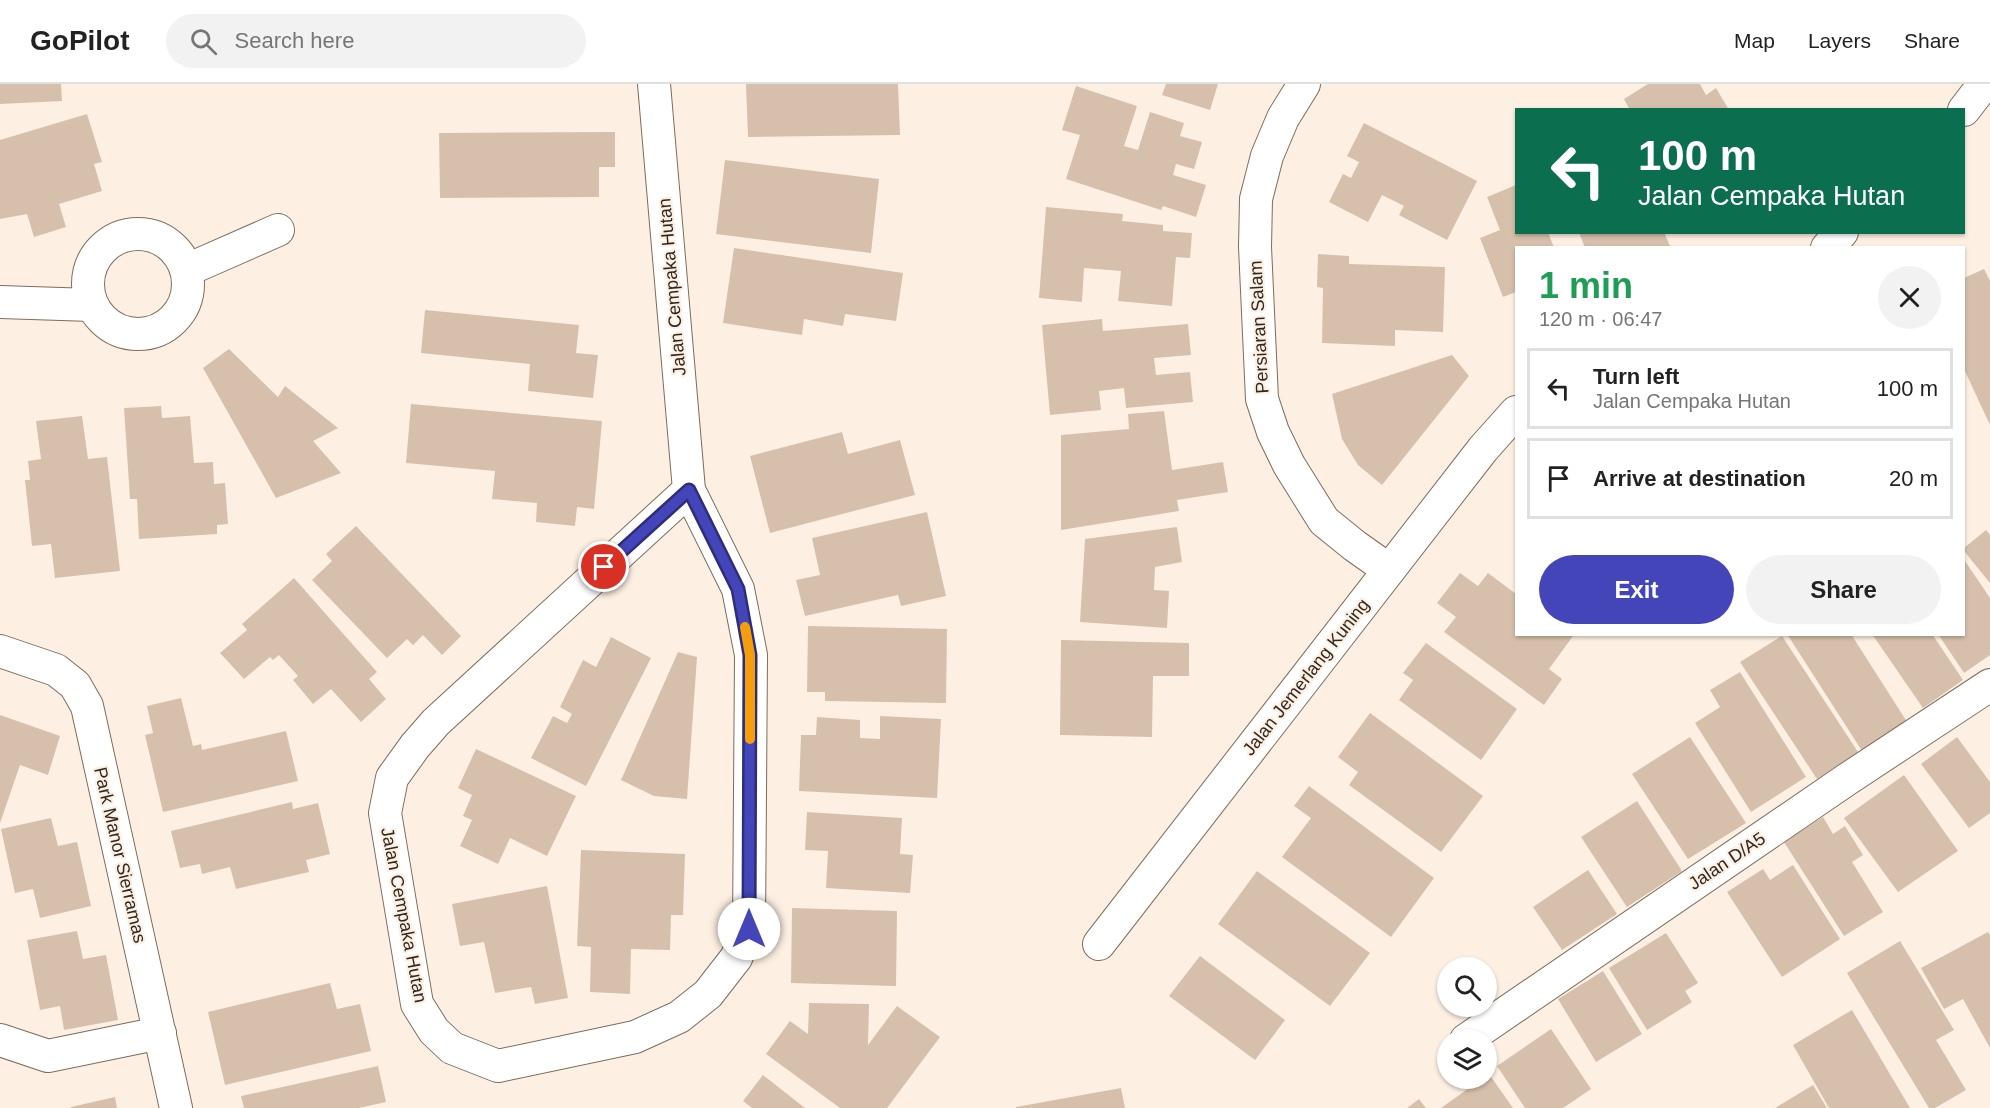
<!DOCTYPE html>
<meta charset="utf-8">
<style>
:root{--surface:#fff;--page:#f2f2f2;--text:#222;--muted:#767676;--line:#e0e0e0;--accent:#4545ba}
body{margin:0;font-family:Helvetica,sans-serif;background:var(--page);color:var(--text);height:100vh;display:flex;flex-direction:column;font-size:22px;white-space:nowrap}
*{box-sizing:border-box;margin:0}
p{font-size:20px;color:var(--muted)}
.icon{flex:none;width:33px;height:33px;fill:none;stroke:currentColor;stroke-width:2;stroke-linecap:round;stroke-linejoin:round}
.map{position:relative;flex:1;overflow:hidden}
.panel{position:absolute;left:1515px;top:162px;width:450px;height:390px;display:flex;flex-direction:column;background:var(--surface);border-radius:0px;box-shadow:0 2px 4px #0004}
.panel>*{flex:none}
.hud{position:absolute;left:1515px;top:24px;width:450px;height:126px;border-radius:0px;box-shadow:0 2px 4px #0004;background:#0b6e4f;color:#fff;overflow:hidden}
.controls{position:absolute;left:1437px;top:873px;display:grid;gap:12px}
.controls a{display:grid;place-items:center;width:60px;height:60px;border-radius:50%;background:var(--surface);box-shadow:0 2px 4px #0004;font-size:30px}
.pin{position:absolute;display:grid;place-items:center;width:51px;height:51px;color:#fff;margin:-26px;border:3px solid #fff;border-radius:50%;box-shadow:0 2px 6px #0007}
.me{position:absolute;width:66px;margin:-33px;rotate:0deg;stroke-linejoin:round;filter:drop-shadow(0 0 4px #0008)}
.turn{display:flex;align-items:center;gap:21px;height:126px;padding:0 24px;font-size:27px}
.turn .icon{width:78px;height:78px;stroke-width:2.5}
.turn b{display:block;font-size:42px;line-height:51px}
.round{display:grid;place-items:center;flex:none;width:63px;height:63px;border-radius:32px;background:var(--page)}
.headline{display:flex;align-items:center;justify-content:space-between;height:102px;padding:0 24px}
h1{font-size:36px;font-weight:600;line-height:45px;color:#1e9e55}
.cta{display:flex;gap:12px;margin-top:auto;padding:12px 24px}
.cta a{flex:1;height:69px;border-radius:36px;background:var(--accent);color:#fff;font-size:24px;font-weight:600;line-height:69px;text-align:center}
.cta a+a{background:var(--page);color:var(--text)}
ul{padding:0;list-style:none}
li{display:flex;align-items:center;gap:18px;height:81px;margin:0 12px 9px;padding:0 12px;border:3px solid var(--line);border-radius:0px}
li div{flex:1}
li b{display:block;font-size:22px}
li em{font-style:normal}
header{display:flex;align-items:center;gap:36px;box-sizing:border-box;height:84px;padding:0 30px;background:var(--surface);border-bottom:2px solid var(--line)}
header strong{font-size:28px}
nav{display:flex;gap:33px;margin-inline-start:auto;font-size:21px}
.search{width:420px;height:54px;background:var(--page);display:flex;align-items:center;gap:15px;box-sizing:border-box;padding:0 21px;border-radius:33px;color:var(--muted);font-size:22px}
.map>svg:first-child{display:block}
.building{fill:#d6c0ab}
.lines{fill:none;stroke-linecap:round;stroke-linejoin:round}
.minor-casing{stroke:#7f6c59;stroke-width:34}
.minor{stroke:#fff;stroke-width:32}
.route-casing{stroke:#2d2d79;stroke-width:15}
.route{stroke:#4545ba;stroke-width:10}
.slow{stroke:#f59e0b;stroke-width:10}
.labels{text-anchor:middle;stroke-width:4.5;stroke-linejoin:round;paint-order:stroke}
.street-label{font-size:18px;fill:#302820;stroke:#fdf0e3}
</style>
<header>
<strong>GoPilot</strong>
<div class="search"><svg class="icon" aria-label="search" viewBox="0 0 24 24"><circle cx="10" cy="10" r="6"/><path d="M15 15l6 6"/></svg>Search here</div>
<nav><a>Map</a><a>Layers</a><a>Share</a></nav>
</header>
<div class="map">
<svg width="1990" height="1024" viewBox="0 0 1990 1024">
<rect width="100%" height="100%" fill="#fdf0e3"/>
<g class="building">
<polygon points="0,0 61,0 62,17 0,20"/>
<polygon points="746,0 898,0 900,51 748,53"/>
<polygon points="1166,0 1218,0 1210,26 1162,11"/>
<polygon points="1648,0 1700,0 1706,11 1716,4 1729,26 1630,26 1624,15"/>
<polygon points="1076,2 1137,22 1124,62 1138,66 1150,28 1184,39 1180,52 1202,58 1194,85 1176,80 1173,91 1206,101 1196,133 1163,122 1161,126 1066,95 1080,51 1062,46"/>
<polygon points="87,30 102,78 94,80 102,107 59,120 66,143 34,153 27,130 0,135 0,56"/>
<polygon points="1364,39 1477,97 1447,156 1399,131 1404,122 1382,111 1368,138 1329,118 1343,90 1351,94 1359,78 1347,72"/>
<polygon points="615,48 615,83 599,83 599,113 440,114 439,49"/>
<polygon points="725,76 879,95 871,169 716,150"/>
<polygon points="1516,101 1516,148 1548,148 1554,164 1516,164 1516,208 1503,213 1480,154 1500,146 1487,113"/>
<polygon points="1046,123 1123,130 1122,137 1163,141 1163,147 1192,149 1190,174 1176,173 1172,222 1118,217 1121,187 1084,184 1082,218 1039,214"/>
<polygon points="1579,148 1664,148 1670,162 1665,164 1585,164"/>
<polygon points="734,164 903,189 896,237 845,230 843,242 804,235 802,251 723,239"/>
<polygon points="1318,170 1349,172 1349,180 1445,183 1443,248 1395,246 1395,262 1322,259 1323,204 1317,203"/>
<polygon points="1984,185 1990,197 1990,341 1964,285 1964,194"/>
<polygon points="425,226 579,241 576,269 598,271 593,314 528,307 530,280 421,269"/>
<polygon points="1102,235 1103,247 1188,240 1191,271 1154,274 1156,291 1190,288 1193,318 1126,324 1124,304 1099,307 1101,326 1050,331 1042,241"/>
<polygon points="229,265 278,313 285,302 338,344 313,357 341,389 276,414 203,284"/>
<polygon points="1452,271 1469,292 1382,401 1358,381 1342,355 1332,310"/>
<polygon points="411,320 602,337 594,425 577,423 575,442 536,438 537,419 492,415 495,387 406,379"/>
<polygon points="161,322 162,334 190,332 194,379 213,378 214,400 225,399 228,440 217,441 217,450 139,455 137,415 130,415 124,324"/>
<polygon points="1164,327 1172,386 1223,378 1228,408 1177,416 1179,427 1061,446 1061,351 1129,345 1128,330"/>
<polygon points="82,332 88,375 107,373 120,487 55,494 51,460 32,462 25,396 30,396 28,377 41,375 36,337"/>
<polygon points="842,348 848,370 900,356 915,411 770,449 750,372"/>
<polygon points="927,428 946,512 901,522 898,511 805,532 796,496 820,491 812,454"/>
<polygon points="356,442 461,552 442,571 423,551 413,561 407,555 387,574 312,496 332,477 326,470"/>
<polygon points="1177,443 1182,478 1155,483 1154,506 1169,507 1167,544 1080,538 1085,455"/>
<polygon points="1986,446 1990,451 1990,499 1964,467 1964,464"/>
<polygon points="1965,477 1990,514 1990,571 1964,589 1938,550 1964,550 1964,478"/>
<polygon points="1460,489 1478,502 1488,489 1516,510 1516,550 1573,552 1549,585 1562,595 1544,621 1444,548 1456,533 1437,519"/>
<polygon points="294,494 377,588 369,595 386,615 361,638 331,605 313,620 293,596 298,592 279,571 273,576 270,573 244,595 220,569 247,546 242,540"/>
<polygon points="808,542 947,545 946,619 825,617 825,608 807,608"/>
<polygon points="1787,550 1851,550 1909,641 1864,670"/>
<polygon points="1872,550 1932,550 1963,596 1923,624"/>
<polygon points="1782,552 1858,668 1817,695 1740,578"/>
<polygon points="611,553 651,574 586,702 531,674 553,632 567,639 572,630 560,623 583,576 596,583"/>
<polygon points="1061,556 1189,559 1189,592 1153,592 1152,653 1060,651"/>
<polygon points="1426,559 1517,625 1481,676 1399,616 1413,596 1403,589"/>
<polygon points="678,568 697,573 687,715 654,712 621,696"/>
<polygon points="1740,588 1806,693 1751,728 1695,639 1720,623 1710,606"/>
<polygon points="181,614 193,662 201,660 202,666 286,647 298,697 163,728 145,651 153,649 147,622"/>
<polygon points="1370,629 1483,712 1441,768 1349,701 1358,688 1338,673"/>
<polygon points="0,631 60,652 48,691 20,681 0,739"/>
<polygon points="880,632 941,635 937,714 799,707 801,651 816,651 817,633 860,636 860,654 880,655"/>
<polygon points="1690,653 1746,739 1688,775 1632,690"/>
<polygon points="1957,653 1990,698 1990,729 1969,744 1921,680"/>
<polygon points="476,665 576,712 547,772 510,754 498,780 460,762 472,736 463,732 472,711 458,704"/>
<polygon points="1904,691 1958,767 1898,808 1844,734"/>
<polygon points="1309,702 1434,794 1391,853 1282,773 1311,734 1294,722"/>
<polygon points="1637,717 1682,787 1627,823 1581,753"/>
<polygon points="292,718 293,725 318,719 330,770 306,776 309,788 236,805 230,783 202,790 200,780 180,784 171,747"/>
<polygon points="807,728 902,734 900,770 913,771 910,809 826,804 828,767 805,766"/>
<polygon points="1823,733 1833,750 1845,742 1863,771 1852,778 1883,828 1844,852 1784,758"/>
<polygon points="51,734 58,762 77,758 91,822 40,834 33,805 15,809 1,745"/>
<polygon points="581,766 685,770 683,831 671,831 670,866 631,865 630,910 590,908 591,863 577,862"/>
<polygon points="1793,781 1840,855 1782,893 1727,808 1763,785 1770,796"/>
<polygon points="1588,786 1617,830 1562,866 1533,823"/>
<polygon points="1257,787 1370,869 1330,922 1218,840"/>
<polygon points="547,802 568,914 535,920 531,903 495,909 484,858 460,862 452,820"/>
<polygon points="792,824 897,827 896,902 791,899"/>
<polygon points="77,847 83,875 106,871 118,936 64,946 60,922 40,926 27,856"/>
<polygon points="1988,848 1990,851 1990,964 1963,915 1944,925 1921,884"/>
<polygon points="1666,849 1698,899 1685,907 1692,918 1647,946 1609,884"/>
<polygon points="1900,857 1954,946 1936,956 1966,1006 1935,1024 1929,1024 1847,889"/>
<polygon points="1200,872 1285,936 1255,976 1169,912"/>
<polygon points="1603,887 1642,950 1596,978 1558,915"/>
<polygon points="330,899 337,925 360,920 371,967 225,1001 208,928"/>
<polygon points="809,919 869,920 868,961 897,922 940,953 887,1024 840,1024 766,970 790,937 808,950"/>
<polygon points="1852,926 1910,1024 1829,1024 1793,961"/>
<polygon points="1551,945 1591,1005 1563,1024 1525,1024 1497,982"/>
<polygon points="378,982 386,1018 359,1024 244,1024 241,1012"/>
<polygon points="1489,990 1513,1024 1441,1024 1483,994 1486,994"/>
<polygon points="763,991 805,1024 752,1024 743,1017"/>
<polygon points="1813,1001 1827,1024 1775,1024"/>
<polygon points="1121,1004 1125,1024 1016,1024 1016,1023"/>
<polygon points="115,1013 117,1024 71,1024 71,1023"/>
<polygon points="1419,1015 1426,1024 1407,1024"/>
</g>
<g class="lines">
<defs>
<g id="minor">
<polyline points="654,0 689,406 738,505 751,571 749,845 736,874 708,910 679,933 635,953 498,982 452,964 434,947 417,920 385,729 392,694 415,662 436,638 689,406"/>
<polyline points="1304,0 1283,34 1267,72 1256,115 1255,163 1262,315 1273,348 1289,381 1324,437 1355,462 1389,486"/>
<polyline points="1964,26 1984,0"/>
<circle cx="138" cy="200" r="50"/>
<polyline points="1827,164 1842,148"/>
<polyline points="187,186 278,146"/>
<polyline points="0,218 92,221"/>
<polyline points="0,567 56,586 75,601 87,622 176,1024"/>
<polyline points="1099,860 1483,365 1516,328"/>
<polyline points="0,956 48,972 160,949"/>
<polyline points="1466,956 1846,696 1990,601"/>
</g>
</defs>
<use href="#minor" class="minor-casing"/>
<use href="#minor" class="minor"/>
</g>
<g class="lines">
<defs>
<polyline id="route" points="604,483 689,406 738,505 750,571 749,845"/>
</defs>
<use href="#route" class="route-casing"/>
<use href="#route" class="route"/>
<polyline class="slow" points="745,543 750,571 750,655"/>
</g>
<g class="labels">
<g class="street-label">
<text transform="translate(672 203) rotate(-95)" y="6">Jalan Cempaka Hutan</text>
<text transform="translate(1259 243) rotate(-93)" y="6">Persiaran Salam</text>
<text transform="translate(1306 593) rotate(-52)" y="6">Jalan Jemerlang Kuning</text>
<text transform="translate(120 771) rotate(77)" y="6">Park Manor Sierramas</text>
<text transform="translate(1727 777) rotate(-34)" y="6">Jalan D/A5</text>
<text transform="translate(404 831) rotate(79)" y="6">Jalan Cempaka Hutan</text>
</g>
</g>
</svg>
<div class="controls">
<a><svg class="icon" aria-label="search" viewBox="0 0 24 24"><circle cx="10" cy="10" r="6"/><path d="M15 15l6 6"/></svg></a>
<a><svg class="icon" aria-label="layers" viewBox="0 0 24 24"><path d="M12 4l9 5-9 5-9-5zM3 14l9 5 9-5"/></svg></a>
</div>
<div class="pin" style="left:604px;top:483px;background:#d93025"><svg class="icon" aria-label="arrive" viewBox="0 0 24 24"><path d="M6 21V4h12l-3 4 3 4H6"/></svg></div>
<svg class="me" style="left:749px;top:845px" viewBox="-20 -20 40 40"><circle r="19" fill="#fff"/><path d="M0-13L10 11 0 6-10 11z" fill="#4545ba"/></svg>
<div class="hud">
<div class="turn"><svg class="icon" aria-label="left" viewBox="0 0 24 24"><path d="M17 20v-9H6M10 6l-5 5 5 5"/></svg><div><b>100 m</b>Jalan Cempaka Hutan</div></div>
</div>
<section class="panel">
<div class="headline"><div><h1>1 min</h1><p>120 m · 06:47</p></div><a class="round"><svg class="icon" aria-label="close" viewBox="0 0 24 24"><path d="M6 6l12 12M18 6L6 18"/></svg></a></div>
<ul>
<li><svg class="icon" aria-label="left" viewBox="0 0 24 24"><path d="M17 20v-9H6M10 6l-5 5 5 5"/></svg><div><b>Turn left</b><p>Jalan Cempaka Hutan</p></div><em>100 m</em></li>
<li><svg class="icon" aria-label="arrive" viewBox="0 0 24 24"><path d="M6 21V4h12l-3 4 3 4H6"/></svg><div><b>Arrive at destination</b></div><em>20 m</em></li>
</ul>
<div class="cta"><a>Exit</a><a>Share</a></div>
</section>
</div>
